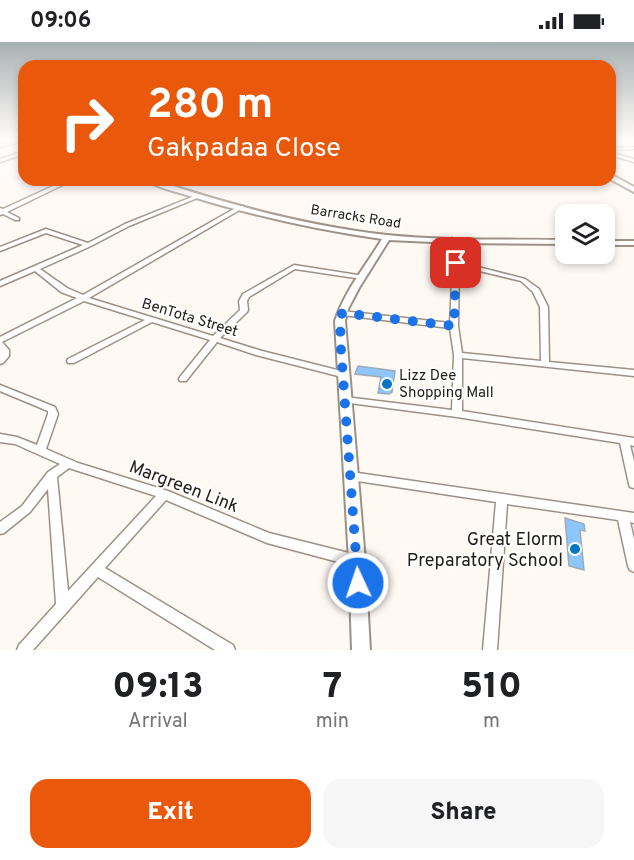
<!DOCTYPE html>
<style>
:root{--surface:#fff;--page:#f6f6f6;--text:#202124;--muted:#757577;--accent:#ea580c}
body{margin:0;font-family:Overpass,sans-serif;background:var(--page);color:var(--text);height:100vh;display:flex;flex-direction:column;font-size:22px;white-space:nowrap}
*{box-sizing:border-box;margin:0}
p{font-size:20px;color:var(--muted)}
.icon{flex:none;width:33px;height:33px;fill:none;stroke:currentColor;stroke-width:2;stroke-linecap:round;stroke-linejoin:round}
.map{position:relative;height:608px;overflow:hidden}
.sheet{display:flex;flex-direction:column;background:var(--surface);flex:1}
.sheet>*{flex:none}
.hud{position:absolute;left:18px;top:18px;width:598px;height:126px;border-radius:18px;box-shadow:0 3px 9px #0003;background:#ea580c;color:#fff;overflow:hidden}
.fabs{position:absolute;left:555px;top:162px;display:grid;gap:12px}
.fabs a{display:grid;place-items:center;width:60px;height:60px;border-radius:12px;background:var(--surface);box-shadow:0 3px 9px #0003;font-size:30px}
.pin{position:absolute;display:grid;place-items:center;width:51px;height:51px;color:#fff;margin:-26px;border-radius:12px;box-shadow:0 3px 9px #0006}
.me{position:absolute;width:66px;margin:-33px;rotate:357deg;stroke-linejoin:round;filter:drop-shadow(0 0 4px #0008)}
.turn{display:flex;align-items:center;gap:21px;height:126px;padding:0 30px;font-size:27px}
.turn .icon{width:78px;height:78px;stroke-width:2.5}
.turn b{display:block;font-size:42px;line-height:51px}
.eta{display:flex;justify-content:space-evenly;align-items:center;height:102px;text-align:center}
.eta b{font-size:36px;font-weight:800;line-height:42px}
.button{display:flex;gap:12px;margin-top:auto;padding:12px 30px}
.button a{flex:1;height:69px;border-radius:18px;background:var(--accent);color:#fff;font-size:24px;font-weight:800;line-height:69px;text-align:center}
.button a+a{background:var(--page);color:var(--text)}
.status{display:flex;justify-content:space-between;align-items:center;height:42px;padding:0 30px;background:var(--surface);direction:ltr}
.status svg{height:16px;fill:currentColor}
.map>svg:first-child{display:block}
.building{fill:#8cc6fb;stroke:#9daab7;stroke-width:1.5}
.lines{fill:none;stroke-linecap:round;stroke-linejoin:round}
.minor-casing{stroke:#9d9185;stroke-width:3}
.tertiary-casing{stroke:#9d9185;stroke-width:4}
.minor{fill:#fff;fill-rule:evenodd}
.tertiary{fill:#fff;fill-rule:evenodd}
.route{stroke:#1a73e8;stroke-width:10;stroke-dasharray:0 18}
.poi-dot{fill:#0577c2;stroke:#fff;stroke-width:2}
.labels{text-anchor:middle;stroke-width:4.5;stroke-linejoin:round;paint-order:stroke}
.far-street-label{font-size:14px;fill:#221d18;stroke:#fff}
.street-label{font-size:15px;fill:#221d18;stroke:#fff}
.poi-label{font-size:15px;fill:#221d18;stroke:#fff;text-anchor:start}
.near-street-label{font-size:18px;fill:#221d18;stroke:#fff}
.near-poi-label{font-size:18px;fill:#221d18;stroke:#fff;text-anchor:end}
</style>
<div class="status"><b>09:06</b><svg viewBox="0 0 49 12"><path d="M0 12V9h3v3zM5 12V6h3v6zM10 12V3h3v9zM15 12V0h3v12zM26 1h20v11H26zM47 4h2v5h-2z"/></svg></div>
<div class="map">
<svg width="634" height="608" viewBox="0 0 634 608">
<rect width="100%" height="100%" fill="#fff9f4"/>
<g class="building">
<polygon points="358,324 395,329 392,350 389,352 378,351 381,335 355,332"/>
<polygon points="565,476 584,482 585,489 580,488 584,528 569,524"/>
</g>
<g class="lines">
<defs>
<g id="minor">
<polygon points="17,98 24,99 0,105 0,103"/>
<polygon points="634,105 634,107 610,108 610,106"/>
<polygon points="24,109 24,112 0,120 0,117"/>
<polygon points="610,110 634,117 634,120 610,113"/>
<polygon points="66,138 73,138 7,170 19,176 19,178 15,178 3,172 0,173 0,166 3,167"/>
<polygon points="197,153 202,154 129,184 91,204 40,227 67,246 83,253 239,164 243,164 243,166 89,256 213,294 240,268 239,259 243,252 294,223 364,234 365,235 362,237 295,227 249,255 247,259 248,268 247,270 220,296 262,309 345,330 346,332 345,334 342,335 256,313 217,300 186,339 180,339 179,337 180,335 210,298 152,280 74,321 68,321 67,319 68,317 145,278 84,259 2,300 9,308 9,314 3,321 0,322 0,295 77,256 61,250 35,229 0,244 0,239 83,203 46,191 0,209 0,205 46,187 88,201 125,182"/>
<path d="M 452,196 L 455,198 L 459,220 L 525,237 L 539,247 L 548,265 L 549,320 L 634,328 L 634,334 L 462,316 L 462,369 L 634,396 L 634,404 L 630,403 L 634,419 L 634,446 L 630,445 L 629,442 L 620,401 L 457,375 L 342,360 L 340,358 L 342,356 L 345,355 L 452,368 L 454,313 L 450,286 L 342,273 L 338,271 L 342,269 L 450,281 L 453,221 L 449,198 ZM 459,224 L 521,239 L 533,250 L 540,265 L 541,319 L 462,311 L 458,284 Z"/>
<path d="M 0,343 L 55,365 L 58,372 L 46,407 L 78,421 L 168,449 L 269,491 L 357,513 L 361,515 L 363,519 L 361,523 L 357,525 L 267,501 L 166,458 L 105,526 L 233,603 L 235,608 L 215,608 L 98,535 L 33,608 L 17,608 L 19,603 L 56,562 L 48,447 L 30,470 L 4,491 L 0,492 L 0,480 L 22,464 L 48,430 L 60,422 L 15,402 L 0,400 L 0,392 L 17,395 L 37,403 L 48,372 L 48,369 L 0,349 ZM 69,426 L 156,454 L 68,549 L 57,435 Z"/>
<polygon points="351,430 634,471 634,481 630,480 634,497 634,530 630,528 628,524 618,478 507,462 497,608 483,608 496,460 351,438 347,437 346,434 347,431"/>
</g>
<g id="tertiary">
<polygon points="610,132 634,145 634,150 610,137"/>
<path d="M 145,138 L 155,138 C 230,163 307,184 387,193 C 446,199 506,197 566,198 L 566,202 L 454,201 L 389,198 L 359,246 L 348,267 L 345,279 L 365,519 L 370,608 L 352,608 L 349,519 L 335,279 C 345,248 366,224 382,197 C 318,188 255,174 193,155 C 177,150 158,146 145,138 Z"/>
<rect x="604" y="199" width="30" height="4"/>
</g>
</defs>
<use href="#minor" class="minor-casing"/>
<use href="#tertiary" class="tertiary-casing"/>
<use href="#minor" class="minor"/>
<use href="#tertiary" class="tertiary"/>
</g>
<linearGradient id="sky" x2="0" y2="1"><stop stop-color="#a9b0b1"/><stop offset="0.53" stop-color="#fffcfa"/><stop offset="1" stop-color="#fffcfa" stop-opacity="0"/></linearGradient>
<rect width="634" height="184" fill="url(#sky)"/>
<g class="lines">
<polyline class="route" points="358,541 340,294 342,271 454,284 456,221"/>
</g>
<g class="poi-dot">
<circle cx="387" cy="342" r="6"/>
<circle cx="575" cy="507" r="6"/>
</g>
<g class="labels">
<g class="far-street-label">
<text transform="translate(356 174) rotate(9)" y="5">Barracks Road</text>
</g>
<g class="street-label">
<text transform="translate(190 275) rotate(17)" y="5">BenTota Street</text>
</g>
<g class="poi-label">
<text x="399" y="338">Lizz Dee<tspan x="399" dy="17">Shopping Mall</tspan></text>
</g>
<g class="near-street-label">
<text transform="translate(184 444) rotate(21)" y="6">Margreen Link</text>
</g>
<g class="near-poi-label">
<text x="563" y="503">Great Elorm<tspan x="563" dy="21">Preparatory School</tspan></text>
</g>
</g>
</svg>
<div class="fabs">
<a><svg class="icon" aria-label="layers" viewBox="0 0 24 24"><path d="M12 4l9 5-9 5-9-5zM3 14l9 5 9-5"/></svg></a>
</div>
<div class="pin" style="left:456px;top:221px;background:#d93025"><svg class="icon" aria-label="arrive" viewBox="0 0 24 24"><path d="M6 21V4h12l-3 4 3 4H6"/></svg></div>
<svg class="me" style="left:358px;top:541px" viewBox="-20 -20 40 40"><circle r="17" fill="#1a73e8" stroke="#fff" stroke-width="3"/><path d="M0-11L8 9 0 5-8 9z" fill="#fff"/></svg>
<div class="hud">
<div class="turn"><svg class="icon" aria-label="right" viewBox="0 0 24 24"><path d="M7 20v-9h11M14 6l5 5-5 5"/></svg><div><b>280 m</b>Gakpadaa Close</div></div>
</div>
</div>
<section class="sheet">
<div class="eta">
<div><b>09:13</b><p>Arrival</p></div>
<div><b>7</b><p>min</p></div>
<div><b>510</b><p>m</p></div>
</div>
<div class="button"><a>Exit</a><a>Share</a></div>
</section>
